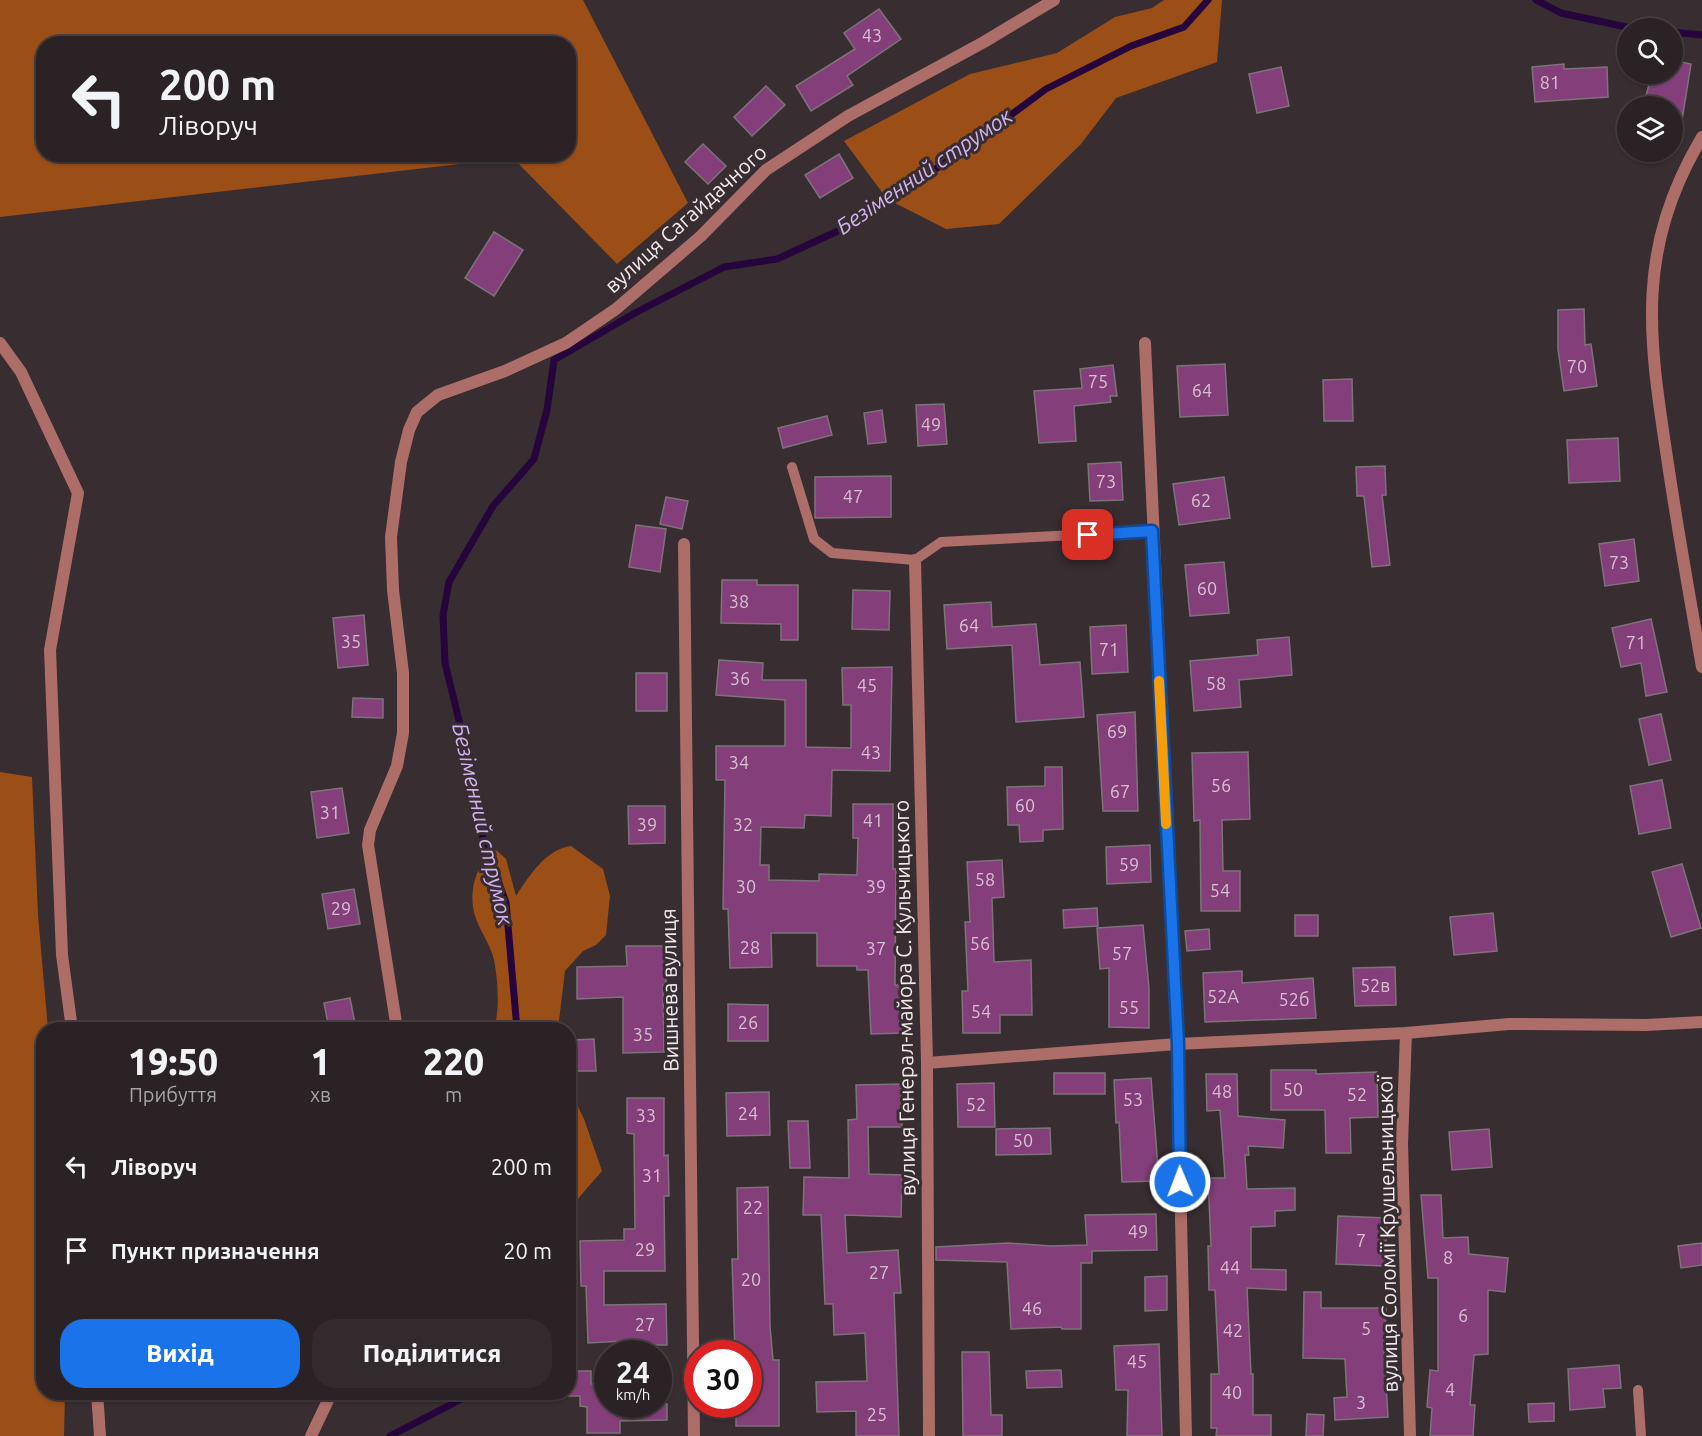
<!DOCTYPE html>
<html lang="uk">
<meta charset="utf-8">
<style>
:root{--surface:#2a2224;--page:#322a2c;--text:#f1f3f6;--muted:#a5a4a6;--line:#463f41;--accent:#1a73e8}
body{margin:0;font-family:Ubuntu,sans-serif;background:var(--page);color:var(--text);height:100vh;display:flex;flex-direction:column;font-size:22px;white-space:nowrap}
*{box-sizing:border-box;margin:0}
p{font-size:20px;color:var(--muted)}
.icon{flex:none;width:33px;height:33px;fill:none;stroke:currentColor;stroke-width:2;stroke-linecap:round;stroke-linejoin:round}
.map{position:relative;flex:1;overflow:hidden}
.sheet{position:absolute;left:36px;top:1022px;width:540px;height:378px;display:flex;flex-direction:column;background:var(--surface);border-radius:24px;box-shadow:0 2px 4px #0004,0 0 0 2px var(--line)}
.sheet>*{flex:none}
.guide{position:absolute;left:36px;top:36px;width:540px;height:126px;border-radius:24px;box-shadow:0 2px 4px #0004,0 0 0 2px var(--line);background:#2a2224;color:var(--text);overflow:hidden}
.fabs{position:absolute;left:1617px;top:18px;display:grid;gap:12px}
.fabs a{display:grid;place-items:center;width:66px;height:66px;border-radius:50%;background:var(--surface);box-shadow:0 2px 4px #0004,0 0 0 2px var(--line);font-size:30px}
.speed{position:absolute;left:594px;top:1340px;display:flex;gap:12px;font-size:30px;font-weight:700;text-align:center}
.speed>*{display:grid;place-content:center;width:78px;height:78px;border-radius:50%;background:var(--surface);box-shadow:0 2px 4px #0004,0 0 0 2px var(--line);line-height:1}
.speed small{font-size:15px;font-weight:400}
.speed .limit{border:9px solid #d22;background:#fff;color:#111}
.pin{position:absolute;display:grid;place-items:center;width:51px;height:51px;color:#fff;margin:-26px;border-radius:12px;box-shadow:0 3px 9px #0006}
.me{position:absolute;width:66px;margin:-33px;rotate:359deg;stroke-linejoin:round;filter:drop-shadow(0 0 4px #0008)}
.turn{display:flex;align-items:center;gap:21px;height:126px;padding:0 24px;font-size:27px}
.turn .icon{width:78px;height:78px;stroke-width:2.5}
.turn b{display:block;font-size:42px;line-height:51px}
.eta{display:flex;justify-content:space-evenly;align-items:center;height:102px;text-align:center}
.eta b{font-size:36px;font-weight:800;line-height:42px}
.primary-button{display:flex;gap:12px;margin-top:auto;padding:12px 24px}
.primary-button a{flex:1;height:69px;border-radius:24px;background:var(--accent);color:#fff;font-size:24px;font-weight:800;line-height:69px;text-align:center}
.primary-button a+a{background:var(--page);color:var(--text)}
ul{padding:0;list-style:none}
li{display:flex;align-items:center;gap:18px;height:84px;padding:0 24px}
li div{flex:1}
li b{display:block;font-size:22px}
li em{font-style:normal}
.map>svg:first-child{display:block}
.forest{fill:#9c4e17;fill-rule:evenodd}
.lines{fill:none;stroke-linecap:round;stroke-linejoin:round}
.stream{stroke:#26053c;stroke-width:7}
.building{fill:#843f7a;stroke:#7c737a;stroke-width:1.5}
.service{stroke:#ad6d69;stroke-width:10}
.minor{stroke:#ad6d69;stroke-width:12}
.tertiary{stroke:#ad6d69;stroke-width:12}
.route-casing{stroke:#114b97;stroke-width:15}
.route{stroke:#1a73e8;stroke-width:10}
.slow{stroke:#f59e0b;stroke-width:10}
.labels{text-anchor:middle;stroke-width:6;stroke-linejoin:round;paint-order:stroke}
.number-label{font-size:18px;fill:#d6c0d0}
.street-label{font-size:21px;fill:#f2ebed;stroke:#382d30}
.water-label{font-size:22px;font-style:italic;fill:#d2b3f1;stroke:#382d30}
</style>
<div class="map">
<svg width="1702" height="1436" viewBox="0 0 1702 1436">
<rect width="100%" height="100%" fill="#382d30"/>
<g class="forest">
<path d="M 0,0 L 583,0 L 688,203 L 617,264 L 513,158 L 0,217 ZM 44,44 L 568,44 L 568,154 L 44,154 Z"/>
<polygon points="1164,0 1222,0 1217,62 1116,98 1081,144 999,224 946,229 887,199 844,141 970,74 1057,53 1115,17 1152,8"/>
<polygon points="0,772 32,777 38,915 48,1029 44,1029 44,1392 65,1392 64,1436 0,1436"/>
<path d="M 571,846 L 603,869 L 610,896 L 606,935 L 596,945 L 583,951 L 565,971 L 558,1029 L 494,1029 C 500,1009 498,981 494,960 C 490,942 475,925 473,907 C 470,886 478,861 496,850 L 506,859 L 516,896 C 529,876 546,849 571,846 Z"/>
<polygon points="569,1088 584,1119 602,1171 569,1209"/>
</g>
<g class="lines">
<g class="stream">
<polyline points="1536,0 1561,13 1631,28"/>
<polyline points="1672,32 1702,35"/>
<polyline points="517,1029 506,903 478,824 466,749 445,663 443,615 449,582 493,506 534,459 547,410 554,360 635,313 724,267 777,259 851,225 955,156 1046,89 1131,46 1184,27 1208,0"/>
<polyline points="390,1436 475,1392"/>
</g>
</g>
<g class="building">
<polygon points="879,9 901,39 847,76 853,85 811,111 796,86 855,49 844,33"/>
<polygon points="1672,60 1691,64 1682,120 1672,119 1672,106 1643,106 1652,74 1672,74"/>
<polygon points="1564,64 1564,69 1607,67 1608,97 1535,102 1532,67"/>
<polygon points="1281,67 1289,106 1257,113 1249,74"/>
<polygon points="766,86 785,105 752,136 734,117"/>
<polygon points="703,144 726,166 708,184 685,162"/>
<polygon points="839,154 853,178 820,198 805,175"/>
<polygon points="494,232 523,250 494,296 465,278"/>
<polygon points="1584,309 1585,345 1591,344 1597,386 1564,391 1558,349 1558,310"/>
<polygon points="1225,364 1228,415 1180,417 1177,366"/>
<polygon points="1113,365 1117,396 1110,396 1111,402 1074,406 1076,441 1039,443 1034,391 1082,388 1080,369"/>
<polygon points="1352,379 1353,421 1324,421 1323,380"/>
<polygon points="944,404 947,444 918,446 916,405"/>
<polygon points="882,410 886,442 868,444 864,413"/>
<polygon points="827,416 832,435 783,448 778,428"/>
<polygon points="1618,438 1620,481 1569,483 1567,440"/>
<polygon points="1121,462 1123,500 1090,501 1088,464"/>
<polygon points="1385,466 1386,495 1382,495 1390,565 1372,567 1364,496 1357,496 1356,467"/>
<polygon points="891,476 891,517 815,518 815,477"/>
<polygon points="1224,477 1230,518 1179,525 1173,484"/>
<polygon points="666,497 688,501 682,529 660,524"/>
<polygon points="636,525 666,529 660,572 629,567"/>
<polygon points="1634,539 1639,581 1605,586 1599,544"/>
<polygon points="1224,562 1229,613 1190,616 1185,565"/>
<polygon points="722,580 757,580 757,585 798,585 798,640 781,640 781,624 721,623"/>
<polygon points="853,590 890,591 889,630 852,629"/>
<polygon points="991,602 992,627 1036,624 1040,665 1080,662 1084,717 1016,722 1012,645 947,649 944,605"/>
<polygon points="364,615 368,665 338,668 333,618"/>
<polygon points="1651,619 1667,692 1646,696 1641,663 1621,667 1612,628"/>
<polygon points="1126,625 1128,672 1092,674 1090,627"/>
<polygon points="1289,637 1292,675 1239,680 1241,707 1194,711 1190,661 1258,655 1257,640"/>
<polygon points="719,660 763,663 762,680 806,680 806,747 851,748 851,705 843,705 842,668 892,667 890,771 832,770 831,816 805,815 804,828 761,827 760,865 769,865 769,880 819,881 819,874 857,875 858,838 853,838 853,804 893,804 893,869 896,869 895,985 899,985 902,1033 871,1034 868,970 857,970 857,966 817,966 817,933 771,933 772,967 730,968 728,909 723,909 725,780 716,780 716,746 785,746 785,700 716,695"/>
<rect x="636" y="673" width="31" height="38"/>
<polygon points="353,698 383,699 383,718 352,717"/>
<polygon points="1135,712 1138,811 1103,811 1097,715"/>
<polygon points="1661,714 1671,760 1649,765 1639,719"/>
<polygon points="1248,752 1250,819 1222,820 1223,871 1240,871 1240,911 1201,911 1200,820 1194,821 1192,753"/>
<polygon points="1045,767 1062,767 1063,829 1043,830 1043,841 1020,842 1019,825 1008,825 1007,787 1045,786"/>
<polygon points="1662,780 1671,828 1639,834 1630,786"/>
<polygon points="342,788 349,833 317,838 311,792"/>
<polygon points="628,806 665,806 665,843 629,844"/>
<polygon points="1150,845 1151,882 1107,884 1106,847"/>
<polygon points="1002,860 1004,897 992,898 994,962 1031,960 1032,1015 1000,1015 1000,1033 963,1033 962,991 968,991 965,922 970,922 967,862"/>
<polygon points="1682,864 1701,928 1671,937 1652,872"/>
<polygon points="354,889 360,924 328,929 322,894"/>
<polygon points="1097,908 1098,926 1064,928 1063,910"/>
<polygon points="1493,913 1497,951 1454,955 1450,917"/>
<rect x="1295" y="915" width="23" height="21"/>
<polygon points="1143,925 1149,988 1149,1028 1109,1027 1109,968 1100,969 1097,928"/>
<polygon points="1209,929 1210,949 1187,951 1185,931"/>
<polygon points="626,946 666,946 666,985 663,985 664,1052 623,1053 623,997 577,999 577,967 627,966"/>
<polygon points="1395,967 1396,1005 1355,1006 1353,968"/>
<polygon points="1242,971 1242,983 1313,978 1316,1018 1205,1022 1203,973"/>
<polygon points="350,998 356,1029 329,1029 324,1003"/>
<polygon points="728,1004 768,1005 768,1041 728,1041"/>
<polygon points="594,1039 596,1071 574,1071 573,1040"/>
<polygon points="1271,1070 1316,1070 1316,1074 1377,1072 1378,1117 1350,1118 1351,1153 1326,1153 1325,1110 1271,1110"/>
<rect x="1054" y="1073" width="51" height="21"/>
<polygon points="1206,1074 1237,1074 1238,1116 1285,1120 1283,1148 1248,1146 1249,1155 1245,1155 1247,1189 1295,1188 1295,1210 1275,1211 1275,1226 1251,1227 1251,1269 1286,1270 1286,1290 1247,1288 1251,1374 1253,1374 1253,1415 1271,1415 1271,1436 1216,1436 1217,1428 1211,1428 1211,1374 1219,1374 1215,1290 1209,1290 1208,1246 1211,1246 1208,1178 1225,1178 1220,1110 1207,1111"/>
<polygon points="1151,1078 1159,1181 1122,1182 1119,1122 1116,1123 1114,1080"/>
<polygon points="994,1083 995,1127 958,1127 957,1084"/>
<polygon points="901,1084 902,1127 868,1127 869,1174 902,1175 901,1217 845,1215 847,1253 898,1250 901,1293 894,1293 899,1436 856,1436 856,1411 817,1412 816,1382 867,1381 865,1333 834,1335 833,1304 825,1304 821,1215 803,1215 804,1177 849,1178 848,1120 857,1119 856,1085"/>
<polygon points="769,1092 770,1135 727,1136 726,1093"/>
<polygon points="627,1098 664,1098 664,1156 668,1155 669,1196 664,1196 665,1271 604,1271 604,1305 666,1304 667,1345 624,1345 624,1341 588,1343 586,1286 581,1286 580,1241 624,1240 624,1229 635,1229 634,1134 627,1133"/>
<polygon points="788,1121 808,1121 810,1168 790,1168"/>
<polygon points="1050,1128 1051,1154 996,1155 996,1129"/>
<polygon points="1489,1129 1492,1167 1452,1170 1449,1132"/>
<polygon points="768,1187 770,1326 773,1360 779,1360 779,1426 736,1426 736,1404 748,1404 748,1353 735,1353 732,1259 738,1259 737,1188"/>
<polygon points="1421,1195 1441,1195 1443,1238 1468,1237 1469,1254 1508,1258 1505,1292 1488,1290 1488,1354 1474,1355 1470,1405 1475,1405 1473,1436 1430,1436 1432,1408 1427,1407 1430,1370 1438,1371 1438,1278 1428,1278"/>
<polygon points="1156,1214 1157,1250 1092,1251 1092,1263 1081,1263 1081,1329 1062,1329 1061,1327 1011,1329 1007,1262 936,1260 936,1247 1008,1243 1051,1246 1087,1245 1085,1215"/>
<polygon points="1338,1216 1387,1218 1385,1266 1336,1264"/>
<polygon points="1702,1243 1702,1265 1681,1268 1678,1246"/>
<polygon points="1167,1276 1167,1310 1145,1311 1145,1277"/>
<polygon points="1304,1292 1321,1292 1321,1308 1386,1308 1384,1350 1388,1417 1335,1420 1334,1398 1347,1397 1345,1359 1303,1358"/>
<polygon points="1159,1344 1162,1436 1127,1436 1128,1390 1116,1390 1114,1346"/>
<polygon points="962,1352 989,1352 991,1415 1002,1415 1002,1436 963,1436"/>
<polygon points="1619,1365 1621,1388 1603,1389 1605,1407 1570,1410 1568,1369"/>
<polygon points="1061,1370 1062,1387 1027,1388 1026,1371"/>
<polygon points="569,1371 591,1371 591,1384 603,1383 603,1404 667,1404 667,1420 620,1421 620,1433 587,1433 587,1407 580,1406 580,1396 569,1396"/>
<polygon points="1554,1403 1554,1421 1529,1422 1528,1404"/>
<polygon points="1307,1414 1324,1415 1323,1436 1306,1436"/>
</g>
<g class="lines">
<g class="service">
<polyline points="792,467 814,539 832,553 915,560 941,542 1152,531"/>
<polyline points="1638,1390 1641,1436"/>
</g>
<g class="minor">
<polyline points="0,343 21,372 78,493 50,650 62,955 72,1029"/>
<polyline points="1145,343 1177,1044 1186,1436"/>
<polyline points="684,544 694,1436"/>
<polyline points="915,560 927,1063 929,1436"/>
<polyline points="397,1029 368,845 370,830 397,766 403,733 403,673 393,590 391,537 401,462 409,430 417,412 438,395 505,371 566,343 616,309 701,236 766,170 848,116 984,42 1054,0"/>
<polyline points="1406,1033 1402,1144 1410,1436"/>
<polyline points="927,1063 1177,1044 1406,1033 1509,1024 1646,1025 1702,1022"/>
<polyline points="97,1392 100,1436"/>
<polyline points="311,1436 332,1392"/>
</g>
<path class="tertiary" d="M 1702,137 C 1634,252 1649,339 1668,464 C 1678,532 1690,599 1702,667"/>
</g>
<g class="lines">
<defs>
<polyline id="route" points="1088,535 1152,531 1178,1044 1180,1182"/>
</defs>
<use href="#route" class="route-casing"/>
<use href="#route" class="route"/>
<polyline class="slow" points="1159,681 1166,824"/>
</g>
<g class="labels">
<g class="number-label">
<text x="872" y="42">43</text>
<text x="1550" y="89">81</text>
<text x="1577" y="373">70</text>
<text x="1098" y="388">75</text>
<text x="1202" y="397">64</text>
<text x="931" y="431">49</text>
<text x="1106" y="488">73</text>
<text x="853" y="503">47</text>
<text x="1201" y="507">62</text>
<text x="1619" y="569">73</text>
<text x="1207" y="595">60</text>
<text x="739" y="608">38</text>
<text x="969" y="632">64</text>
<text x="351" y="648">35</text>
<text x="1636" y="649">71</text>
<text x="1109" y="656">71</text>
<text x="740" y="685">36</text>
<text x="1216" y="690">58</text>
<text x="867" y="692">45</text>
<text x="1117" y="738">69</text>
<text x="871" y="759">43</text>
<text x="739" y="769">34</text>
<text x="1221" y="792">56</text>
<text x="1120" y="798">67</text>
<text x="1025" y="812">60</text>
<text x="330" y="819">31</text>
<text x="873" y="827">41</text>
<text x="647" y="831">39</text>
<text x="743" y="831">32</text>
<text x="1129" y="871">59</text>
<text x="985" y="886">58</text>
<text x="746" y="893">30</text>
<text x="876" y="893">39</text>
<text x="1220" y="897">54</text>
<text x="341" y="915">29</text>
<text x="980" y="950">56</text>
<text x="750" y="954">28</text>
<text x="876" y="955">37</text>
<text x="1122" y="960">57</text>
<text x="1375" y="992">52в</text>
<text x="1223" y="1003">52А</text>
<text x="1294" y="1006">52б</text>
<text x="1129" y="1014">55</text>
<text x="981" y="1018">54</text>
<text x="748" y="1029">26</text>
<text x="643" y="1041">35</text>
<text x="1293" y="1096">50</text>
<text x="1222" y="1098">48</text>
<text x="1357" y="1101">52</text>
<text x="1133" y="1106">53</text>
<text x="976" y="1111">52</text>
<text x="748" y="1120">24</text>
<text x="646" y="1122">33</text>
<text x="1023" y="1147">50</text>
<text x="652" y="1182">31</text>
<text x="753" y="1214">22</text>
<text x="1138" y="1238">49</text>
<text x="1361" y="1247">7</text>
<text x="645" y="1256">29</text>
<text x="1448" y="1264">8</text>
<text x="1230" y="1274">44</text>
<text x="879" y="1279">27</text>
<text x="751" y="1286">20</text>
<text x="1032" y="1315">46</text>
<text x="1463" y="1322">6</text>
<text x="645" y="1331">27</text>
<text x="1366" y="1335">5</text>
<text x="1233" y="1337">42</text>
<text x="1137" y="1368">45</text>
<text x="1450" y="1396">4</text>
<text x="1232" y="1399">40</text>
<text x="1361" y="1409">3</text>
<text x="877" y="1421">25</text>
</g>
<g class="street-label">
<text transform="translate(686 219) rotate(-42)" y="7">вулиця Сагайдачного</text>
<text transform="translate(670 990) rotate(-91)" y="7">Вишнева вулиця</text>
<text transform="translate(905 998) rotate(-91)" y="7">вулиця Генерал-майора С. Кульчицького</text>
<text transform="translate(1388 1234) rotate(-91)" y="7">вулиця Соломії Крушельницької</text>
</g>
<g class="water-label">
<text transform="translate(924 171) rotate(-34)" y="8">Безіменний струмок</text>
<text transform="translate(483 824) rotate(77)" y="8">Безіменний струмок</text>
</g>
</g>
</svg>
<div class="fabs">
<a><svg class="icon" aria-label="search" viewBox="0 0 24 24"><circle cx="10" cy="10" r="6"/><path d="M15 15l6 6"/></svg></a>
<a><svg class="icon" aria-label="layers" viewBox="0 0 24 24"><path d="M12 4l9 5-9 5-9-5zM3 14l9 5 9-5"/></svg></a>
</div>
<div class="speed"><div>24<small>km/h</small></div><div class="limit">30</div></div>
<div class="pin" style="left:1088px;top:535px;background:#d93025"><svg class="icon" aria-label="arrive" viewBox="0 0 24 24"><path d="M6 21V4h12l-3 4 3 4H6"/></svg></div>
<svg class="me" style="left:1180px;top:1182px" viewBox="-20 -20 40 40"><circle r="17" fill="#1a73e8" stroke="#fff" stroke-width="3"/><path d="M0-11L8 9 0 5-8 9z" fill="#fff"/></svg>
<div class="guide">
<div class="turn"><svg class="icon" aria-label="left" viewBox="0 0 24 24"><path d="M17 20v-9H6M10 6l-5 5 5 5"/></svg><div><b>200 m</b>Ліворуч</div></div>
</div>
<section class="sheet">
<div class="eta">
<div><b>19:50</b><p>Прибуття</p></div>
<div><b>1</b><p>хв</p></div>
<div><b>220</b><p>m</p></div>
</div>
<ul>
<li><svg class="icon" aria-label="left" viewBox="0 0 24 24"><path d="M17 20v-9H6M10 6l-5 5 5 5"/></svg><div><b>Ліворуч</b></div><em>200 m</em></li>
<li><svg class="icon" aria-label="arrive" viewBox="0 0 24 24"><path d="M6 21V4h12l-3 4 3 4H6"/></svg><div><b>Пункт призначення</b></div><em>20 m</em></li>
</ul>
<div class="primary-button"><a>Вихід</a><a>Поділитися</a></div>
</section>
</div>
